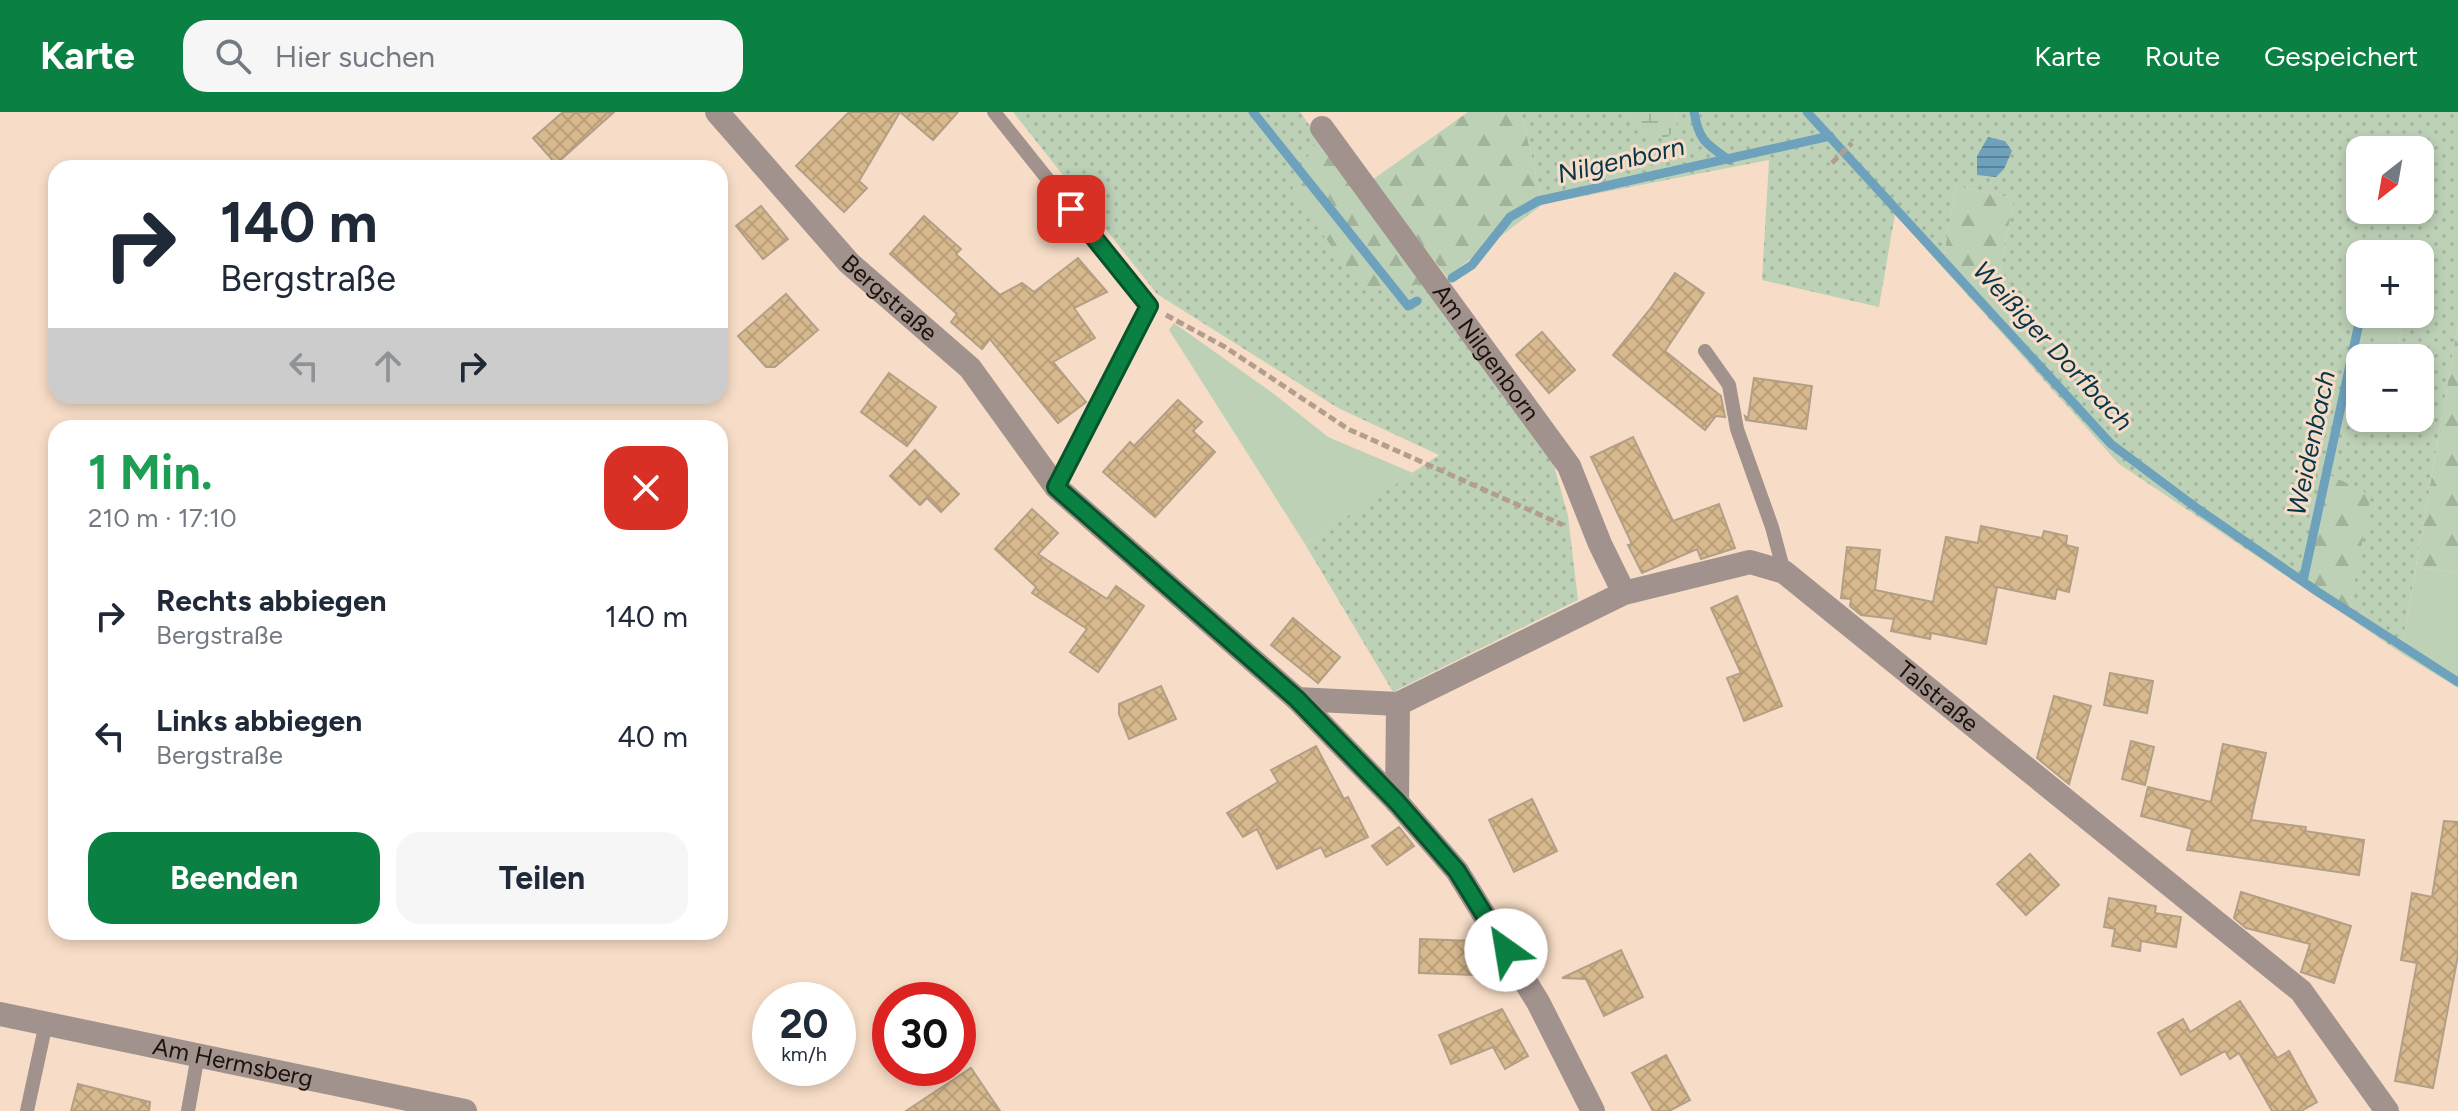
<!DOCTYPE html>
<html lang="de">
<meta charset="utf-8">
<style>
:root{--surface:#fff;--page:#f6f6f7;--text:#1f2937;--muted:#747a83;--accent:#0b8043}
body{margin:0;font-family:Figtree,sans-serif;background:var(--page);color:var(--text);height:100vh;display:flex;flex-direction:column;font-size:30px;white-space:nowrap}
*{box-sizing:border-box;margin:0}
p{font-size:26px;color:var(--muted)}
.icon{flex:none;width:44px;height:44px;fill:none;stroke:currentColor;stroke-width:2;stroke-linecap:round;stroke-linejoin:round}
.map{position:relative;flex:1;overflow:hidden}
.side{position:absolute;left:48px;top:308px;width:680px;height:520px;display:flex;flex-direction:column;background:var(--surface);border-radius:24px;box-shadow:0 4px 12px #0003}
.side>*{flex:none}
.banner{position:absolute;left:48px;top:48px;width:680px;height:244px;border-radius:24px;box-shadow:0 4px 12px #0003;background:#fff;color:var(--text);overflow:hidden}
.needle{width:52px;rotate:211deg}
.buttons{position:absolute;left:2346px;top:24px;display:grid;gap:16px}
.buttons a{display:grid;place-items:center;width:88px;height:88px;border-radius:16px;background:var(--surface);box-shadow:0 4px 12px #0003;font-size:40px}
.speed{position:absolute;left:752px;top:870px;display:flex;gap:16px;font-size:40px;font-weight:700;text-align:center}
.speed>*{display:grid;place-content:center;width:104px;height:104px;border-radius:50%;background:var(--surface);box-shadow:0 4px 12px #0003;line-height:1}
.speed small{font-size:20px;font-weight:400}
.speed .limit{border:12px solid #d22;background:#fff;color:#111}
.pin{position:absolute;display:grid;place-items:center;width:68px;height:68px;color:#fff;margin:-34px;border-radius:16px;box-shadow:0 4px 12px #0006}
.me{position:absolute;width:88px;margin:-44px;rotate:328deg;stroke-linejoin:round;filter:drop-shadow(0 0 6px #0008)}
.turn{display:flex;align-items:center;gap:28px;height:168px;padding:0 40px;font-size:36px}
.turn .icon{width:104px;height:104px;stroke-width:2.5}
.turn b{display:block;font-size:56px;line-height:68px}
.lanes{display:flex;align-items:center;height:76px;padding:0 40px;background:#0003;justify-content:center;gap:40px;direction:ltr}
.lanes .off{opacity:.35}
.round{display:grid;place-items:center;flex:none;width:84px;height:84px;border-radius:24px;background:var(--page)}
.head{display:flex;align-items:center;justify-content:space-between;height:136px;padding:0 40px}
h1{font-size:48px;font-weight:700;line-height:60px;color:#1e9e55}
.action{display:flex;gap:16px;margin-top:auto;padding:16px 40px}
.action a{flex:1;height:92px;border-radius:24px;background:var(--accent);color:#fff;font-size:32px;font-weight:700;line-height:92px;text-align:center}
.action a+a{background:var(--page);color:var(--text)}
ul{padding:0;list-style:none}
li{display:flex;align-items:center;gap:24px;height:120px;padding:0 40px}
li div{flex:1}
li b{display:block;font-size:30px}
li em{font-style:normal}
header{display:flex;align-items:center;gap:48px;box-sizing:border-box;height:112px;padding:0 40px;background:var(--accent);color:#fff}
header strong{font-size:38px}
nav{display:flex;gap:44px;margin-inline-start:auto;font-size:28px}
.search{width:560px;height:72px;background:var(--page);display:flex;align-items:center;gap:20px;box-sizing:border-box;padding:0 28px;border-radius:24px;color:var(--muted);font-size:30px}
.map>svg:first-child{display:block}
.grass{fill:url(#grass-dots);fill-rule:evenodd}
.forest{fill:url(#forest-firs)}
.wetland{fill:url(#wetland-marsh)}
.garden{fill:#bdd1b7}
.water{fill:url(#water-rules)}
.lines{fill:none;stroke-linecap:round;stroke-linejoin:round}
.stream{stroke:#6ea2bc;stroke-width:9}
.building{fill:url(#building-cross-hatch);stroke:#b2a086;stroke-width:2}
.path{stroke:#b39e8d;stroke-width:5;stroke-dasharray:8 4;stroke-linecap:butt}
.lane{stroke:#a1928d;stroke-width:14}
.street{stroke:#a1928d;stroke-width:24}
.route-casing{stroke:#07532c;stroke-width:20}
.route{stroke:#0b8043;stroke-width:14}
.labels{text-anchor:middle;stroke-width:6;stroke-linejoin:round;paint-order:stroke}
.street-label{font-size:24px;fill:#1c130b;stroke:#f7ddc7}
.water-label{font-size:26px;font-style:italic;fill:#063649;stroke:#f7ddc7}
</style>
<header>
<strong>Karte</strong>
<div class="search"><svg class="icon" aria-label="search" viewBox="0 0 24 24"><circle cx="10" cy="10" r="6"/><path d="M15 15l6 6"/></svg>Hier suchen</div>
<nav><a>Karte</a><a>Route</a><a>Gespeichert</a></nav>
</header>
<div class="map">
<svg width="2458" height="999" viewBox="0 0 2458 999">
<defs>
<pattern id="grass-dots" width="8" height="8" patternUnits="userSpaceOnUse" patternTransform="scale(2)"><rect width="8" height="8" fill="#bdd1b7"/><path d="M2 2h.1M6 6h.1" fill="none" stroke="#a2b39c" stroke-width="1.8" stroke-linecap="round"/></pattern>
<pattern id="forest-firs" width="22" height="20" patternUnits="userSpaceOnUse" patternTransform="scale(2)"><rect width="22" height="20" fill="#bdd1b7"/><path d="M5 1l3.5 6h-7zM16 11l3.5 6h-7z" fill="#a2b39c"/></pattern>
<pattern id="wetland-marsh" width="20" height="14" patternUnits="userSpaceOnUse" patternTransform="scale(2)"><rect width="20" height="14" fill="#bdd1b7"/><path d="M1 5h8M5 5V1M11 12h8M15 12V8" fill="none" stroke="#a2b39c"/></pattern>
<pattern id="water-rules" width="6" height="5" patternUnits="userSpaceOnUse" patternTransform="scale(2)"><rect width="6" height="5" fill="#6ea2bc"/><path d="M0 2.5h6" fill="none" stroke="#5a8397"/></pattern>
<pattern id="building-cross-hatch" width="8" height="8" patternUnits="userSpaceOnUse" patternTransform="scale(2)"><rect width="8" height="8" fill="#d8b98e"/><path d="M0 0l8 8M0 8l8-8" fill="none" stroke="#b99e79"/></pattern>
</defs>
<rect width="100%" height="100%" fill="#f7ddc7"/>
<g class="grass">
<polygon points="1013,0 1300,0 1553,350 1568,404 1578,488 1393,580 1305,432 1439,343 1338,296 1157,182"/>
<path d="M 1521,0 L 1621,0 L 1645,21 L 1676,18 L 1677,0 L 2458,0 L 2458,212 L 2401,541 L 2348,505 L 2370,383 L 2328,363 L 2304,476 L 2119,352 L 1990,208 L 2014,86 L 1956,74 L 1942,155 L 1895,102 L 1879,195 L 1762,168 L 1769,48 L 1543,92 ZM 2360,38 L 2420,38 L 2420,98 L 2360,98 ZM 2360,142 L 2420,142 L 2420,202 L 2404,202 L 2398,233 L 2360,202 ZM 2360,246 L 2420,246 L 2420,306 L 2360,306 Z"/>
</g>
<g class="forest">
<polygon points="1468,0 1521,0 1543,92 1447,165 1372,68"/>
<polygon points="1317,25 1423,172 1366,180 1291,80"/>
<polygon points="1956,74 2014,86 1990,208 1942,155"/>
<polygon points="2361,202 2404,202 2398,233 2357,221"/>
<polygon points="2458,212 2458,461 2416,455"/>
<polygon points="2328,362 2371,383 2348,505 2304,476"/>
</g>
<polygon class="wetland" points="1621,0 1677,0 1676,18 1665,27 1645,21"/>
<g class="garden">
<polygon points="1174,211 1274,282 1328,325 1413,361 1305,432 1169,218"/>
<polygon points="2416,455 2458,461 2458,576 2401,541"/>
</g>
<polygon class="water" points="1988,25 2005,29 2012,39 2004,57 1996,65 1977,63 1977,44"/>
<g class="lines">
<g class="stream">
<polyline points="1253,0 1408,194 1417,189"/>
<path d="M 1694,0 C 1699,29 1706,32 1729,48"/>
<polyline points="1807,0 2111,332 2198,397 2318,480 2458,570"/>
<polyline points="1452,166 1472,153 1510,105 1538,89 1830,24"/>
<polyline points="2303,469 2361,202"/>
</g>
</g>
<g class="building">
<polygon points="563,0 614,0 556,52 533,26"/>
<polygon points="849,0 958,0 933,28 900,0 859,69 867,76 844,100 796,54"/>
<polygon points="761,94 788,127 763,147 736,114"/>
<polygon points="924,104 961,137 956,142 1000,183 1022,171 1034,180 1078,146 1107,180 1074,196 1095,226 1053,250 1086,290 1058,311 990,227 982,237 951,210 957,202 890,142"/>
<polygon points="1675,161 1704,181 1665,239 1721,284 1725,305 1716,304 1705,318 1613,243 1651,196"/>
<polygon points="786,182 818,218 775,255 766,255 738,224"/>
<polygon points="1542,220 1575,258 1549,281 1516,243"/>
<polygon points="889,261 936,295 907,334 861,300"/>
<polygon points="1754,266 1812,274 1806,317 1746,308 1745,304 1748,306"/>
<polygon points="1178,288 1202,310 1193,319 1215,340 1155,405 1103,360 1130,330 1134,334"/>
<polygon points="1633,325 1673,409 1719,392 1735,436 1701,447 1697,437 1642,461 1628,433 1632,432 1591,345"/>
<polygon points="915,338 959,382 941,400 927,386 920,393 890,364"/>
<polygon points="1032,397 1058,421 1038,442 1107,487 1116,474 1144,494 1098,560 1070,540 1087,517 1032,481 1036,475 995,437"/>
<polygon points="1981,414 2042,426 2044,419 2067,424 2066,433 2078,436 2069,480 2057,477 2055,487 1997,475 1986,532 1931,521 1930,527 1891,519 1894,507 1861,503 1850,494 1851,487 1841,486 1847,435 1880,438 1875,478 1933,490 1946,425 1978,431"/>
<polygon points="1737,484 1782,594 1744,609 1727,566 1741,561 1711,496"/>
<polygon points="1293,506 1340,545 1318,571 1271,533"/>
<polygon points="2110,561 2153,569 2147,601 2104,593"/>
<polygon points="1161,574 1176,607 1129,627 1119,602 1119,592"/>
<polygon points="2054,584 2091,594 2069,672 2037,646"/>
<polygon points="2131,629 2154,635 2145,673 2122,667"/>
<polygon points="2223,632 2266,641 2251,708 2306,715 2305,719 2364,728 2359,763 2187,738 2192,717 2141,704 2148,675 2211,690"/>
<polygon points="1316,634 1344,687 1348,685 1368,725 1326,745 1321,735 1277,757 1257,717 1243,725 1227,701 1278,670 1271,658"/>
<polygon points="1532,687 1557,739 1514,760 1489,708"/>
<polygon points="2444,709 2458,710 2458,843 2433,976 2395,969 2417,851 2401,848 2412,781 2432,785"/>
<polygon points="1399,715 1414,734 1387,753 1372,734"/>
<polygon points="2030,742 2059,773 2026,803 1997,772"/>
<polygon points="2241,780 2351,814 2334,871 2301,860 2310,832 2246,816 2234,806"/>
<polygon points="2109,786 2156,794 2155,801 2181,805 2176,835 2141,829 2140,839 2112,834 2115,817 2104,815"/>
<polygon points="1420,827 1476,829 1475,863 1419,861"/>
<polygon points="1621,838 1643,885 1604,904 1586,867 1562,866"/>
<polygon points="2240,889 2277,946 2289,939 2317,990 2301,999 2272,999 2239,941 2230,947 2225,939 2181,963 2158,921 2183,907 2190,920"/>
<polygon points="1502,897 1528,944 1505,957 1493,935 1451,952 1439,923"/>
<polygon points="1666,943 1690,988 1669,999 1653,999 1632,961"/>
<polygon points="971,956 1000,999 906,999"/>
<polygon points="78,972 150,990 149,999 71,999"/>
</g>
<g class="lines">
<g class="path">
<polyline points="1832,51 1852,31"/>
<polyline points="1166,203 1225,235 1348,317 1563,413"/>
</g>
<g class="lane">
<polyline points="994,0 1149,194 1056,375"/>
<polyline points="1705,239 1729,273 1737,317 1772,415 1784,460"/>
<polyline points="27,999 46,911"/>
<polyline points="188,999 198,943"/>
</g>
<g class="street">
<path id="s1" d="M 717,0 L 849,151 L 970,256 L 1056,375 L 1297,587 L 1397,690 L 1457,759 L 1538,890 L 1593,999"/>
<path id="s2" d="M 1322,16 L 1569,354 L 1600,432 L 1624,481"/>
<path id="s3" d="M 1297,587 L 1398,592 L 1624,481 L 1750,450 L 1784,460 L 2301,879 L 2387,999"/>
<polyline points="1397,690 1398,592"/>
<path id="s4" d="M 0,902 L 465,999"/>
</g>
</g>
<g class="lines">
<defs>
<polyline id="route" points="1071,97 1149,194 1056,375 1297,587 1397,690 1457,759 1506,838"/>
</defs>
<use href="#route" class="route-casing"/>
<use href="#route" class="route"/>
</g>
<g class="labels">
<g class="street-label">
<text dy="8" stroke="none"><textPath href="#s1" startOffset="254">Bergstraße</textPath></text>
<text dy="8" stroke="none"><textPath href="#s2" startOffset="278">Am Nilgenborn</textPath></text>
<text dy="8" stroke="none"><textPath href="#s3" startOffset="716">Talstraße</textPath></text>
<text dy="8" stroke="none"><textPath href="#s4" startOffset="238">Am Hermsberg</textPath></text>
</g>
<g class="water-label">
<text transform="translate(1621 48) rotate(-13)" y="9">Nilgenborn</text>
<text transform="translate(2053 234) rotate(47)" y="9">Weißiger Dorfbach</text>
<text transform="translate(2311 331) rotate(-78)" y="9">Weidenbach</text>
</g>
</g>
</svg>
<div class="buttons">
<a><svg class="needle" viewBox="-14 -14 28 28"><path d="M0-13l5 13h-10z" fill="#e53935"/><path d="M0 13l5-13h-10z" fill="#747a83"/></svg></a>
<a>+</a>
<a>−</a>
</div>
<div class="speed"><div>20<small>km/h</small></div><div class="limit">30</div></div>
<div class="pin" style="left:1071px;top:97px;background:#d93025"><svg class="icon" aria-label="arrive" viewBox="0 0 24 24"><path d="M6 21V4h12l-3 4 3 4H6"/></svg></div>
<svg class="me" style="left:1506px;top:838px" viewBox="-20 -20 40 40"><circle r="19" fill="#fff"/><path d="M0-13L10 11 0 6-10 11z" fill="#0b8043"/></svg>
<div class="banner">
<div class="turn"><svg class="icon" aria-label="right" viewBox="0 0 24 24"><path d="M7 20v-9h11M14 6l5 5-5 5"/></svg><div><b>140 m</b>Bergstraße</div></div>
<div class="lanes"><svg class="icon off" aria-label="left" viewBox="0 0 24 24"><path d="M17 20v-9H6M10 6l-5 5 5 5"/></svg><svg class="icon off" aria-label="ahead" viewBox="0 0 24 24"><path d="M12 20V5M6 11l6-6 6 6"/></svg><svg class="icon" aria-label="right" viewBox="0 0 24 24"><path d="M7 20v-9h11M14 6l5 5-5 5"/></svg></div>
</div>
<section class="side">
<div class="head"><div><h1>1 Min.</h1><p>210 m · 17:10</p></div><a class="round" style="background:#d93025;color:#fff"><svg class="icon" aria-label="close" viewBox="0 0 24 24"><path d="M6 6l12 12M18 6L6 18"/></svg></a></div>
<ul>
<li><svg class="icon" aria-label="right" viewBox="0 0 24 24"><path d="M7 20v-9h11M14 6l5 5-5 5"/></svg><div><b>Rechts abbiegen</b><p>Bergstraße</p></div><em>140 m</em></li>
<li><svg class="icon" aria-label="left" viewBox="0 0 24 24"><path d="M17 20v-9H6M10 6l-5 5 5 5"/></svg><div><b>Links abbiegen</b><p>Bergstraße</p></div><em>40 m</em></li>
</ul>
<div class="action"><a>Beenden</a><a>Teilen</a></div>
</section>
</div>
